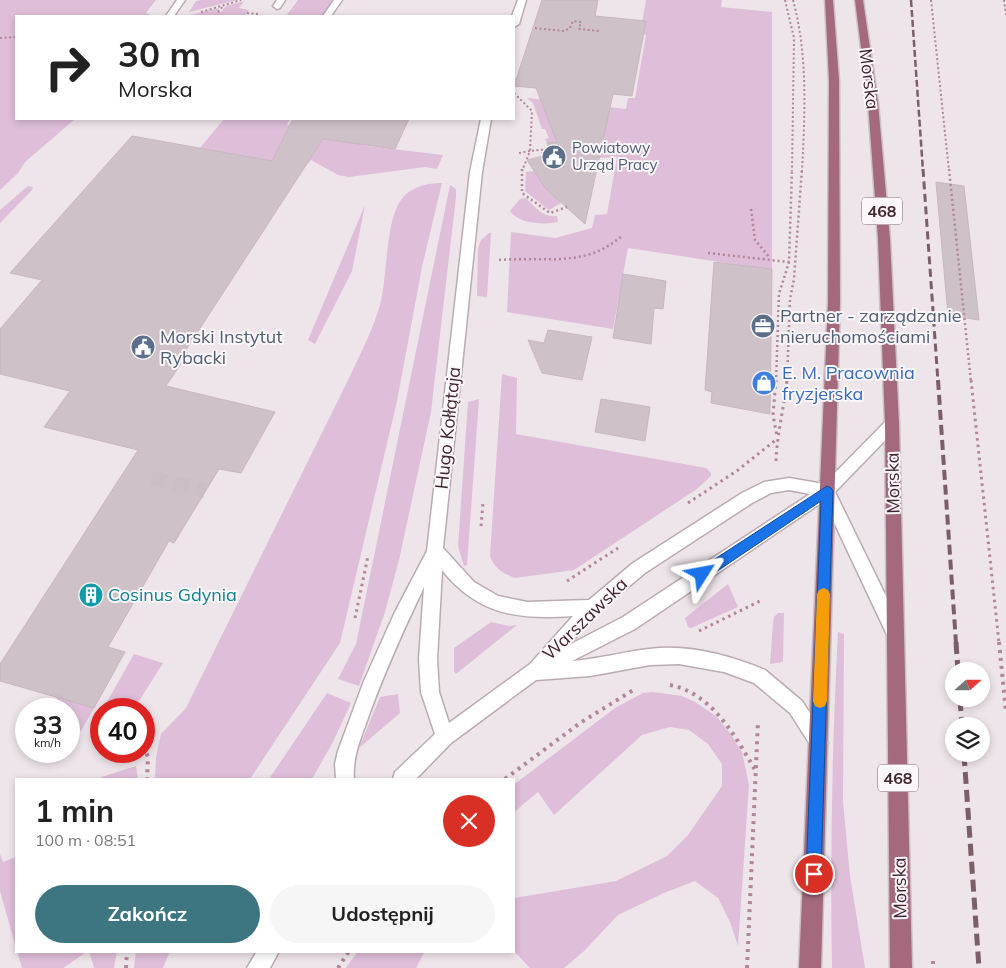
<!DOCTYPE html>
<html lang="pl">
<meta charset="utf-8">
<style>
:root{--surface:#fff;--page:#f6f6f6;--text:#222;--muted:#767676;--accent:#3d7680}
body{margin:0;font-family:Mulish,sans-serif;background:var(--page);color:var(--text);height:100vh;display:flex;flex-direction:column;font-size:19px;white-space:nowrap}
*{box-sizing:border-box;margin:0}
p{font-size:16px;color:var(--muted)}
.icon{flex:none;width:28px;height:28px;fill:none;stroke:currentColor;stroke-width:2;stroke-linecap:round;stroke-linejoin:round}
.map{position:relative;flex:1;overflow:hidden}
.side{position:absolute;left:15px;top:778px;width:500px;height:175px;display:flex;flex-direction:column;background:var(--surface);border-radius:0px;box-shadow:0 2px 8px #0003}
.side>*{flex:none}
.banner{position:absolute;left:15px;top:15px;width:500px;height:105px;border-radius:0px;box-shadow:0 2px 8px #0003;background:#fff;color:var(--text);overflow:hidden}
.needle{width:32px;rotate:69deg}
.buttons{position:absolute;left:945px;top:662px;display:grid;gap:10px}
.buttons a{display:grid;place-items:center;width:45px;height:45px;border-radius:50%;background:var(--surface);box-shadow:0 2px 8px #0003;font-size:25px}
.speed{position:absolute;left:15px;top:698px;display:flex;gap:10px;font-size:25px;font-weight:700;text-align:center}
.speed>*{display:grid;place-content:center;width:65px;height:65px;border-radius:50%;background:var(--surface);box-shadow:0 2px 8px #0003;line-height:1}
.speed small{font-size:12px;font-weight:400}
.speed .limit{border:8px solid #d22;background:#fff;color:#111}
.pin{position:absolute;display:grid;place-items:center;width:42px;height:42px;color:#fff;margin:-21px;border:2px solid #fff;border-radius:50%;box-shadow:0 1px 5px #0007}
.me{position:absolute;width:55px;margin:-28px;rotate:56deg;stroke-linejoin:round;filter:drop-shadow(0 0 4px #0008)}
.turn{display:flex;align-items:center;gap:18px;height:105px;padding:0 20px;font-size:22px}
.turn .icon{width:65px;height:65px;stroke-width:2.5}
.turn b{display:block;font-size:35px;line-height:42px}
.round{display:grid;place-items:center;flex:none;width:52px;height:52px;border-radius:26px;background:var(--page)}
.overview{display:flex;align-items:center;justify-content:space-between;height:85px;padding:0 20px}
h1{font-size:30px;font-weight:700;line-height:38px}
.action{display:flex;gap:10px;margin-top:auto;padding:10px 20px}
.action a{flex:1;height:58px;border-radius:30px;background:var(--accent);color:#fff;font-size:20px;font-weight:700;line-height:58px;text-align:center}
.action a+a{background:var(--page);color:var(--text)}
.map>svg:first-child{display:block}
.green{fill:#dfbed9}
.building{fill:#cfc1c8;stroke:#c8b7c0}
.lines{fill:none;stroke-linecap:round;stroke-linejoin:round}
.minor-tunnel{stroke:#cbbec4;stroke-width:15;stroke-dasharray:15 8;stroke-linecap:butt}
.minor-casing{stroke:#baabb2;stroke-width:3}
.major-casing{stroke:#cac2c4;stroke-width:3}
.path-far3{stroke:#b28597;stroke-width:2;stroke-dasharray:2 2.5;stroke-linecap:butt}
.path-far2{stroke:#b28597;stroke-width:2.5;stroke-dasharray:2 3;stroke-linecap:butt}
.path-far1{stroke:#b28597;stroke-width:3;stroke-dasharray:2.5 4;stroke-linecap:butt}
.path{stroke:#b28597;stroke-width:4;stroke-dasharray:3 5;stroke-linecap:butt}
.minor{fill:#fff;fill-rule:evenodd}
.major{fill:#a4697d;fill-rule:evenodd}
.rail-far3{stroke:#7c5e69;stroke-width:2.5;stroke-dasharray:7 3;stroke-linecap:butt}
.rail-far2{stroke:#7c5e69;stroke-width:3;stroke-dasharray:8 4.5;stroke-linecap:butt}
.rail-far1{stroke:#7c5e69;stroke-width:4;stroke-dasharray:10 5;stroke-linecap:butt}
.rail{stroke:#7c5e69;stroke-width:5;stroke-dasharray:12 6;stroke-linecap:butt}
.route{fill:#1a73e8;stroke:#114b97}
.slow{fill:#f59e0b}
.labels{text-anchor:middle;stroke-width:4;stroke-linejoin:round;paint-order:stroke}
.far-service-label{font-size:15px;fill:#4e5e75;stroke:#faf6f9;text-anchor:start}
.shield{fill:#faf6f9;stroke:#78636b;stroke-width:1}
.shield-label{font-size:16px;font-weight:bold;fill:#41242e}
.street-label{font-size:18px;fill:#41242e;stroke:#faf6f9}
.service-label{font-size:18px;fill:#4e5e75;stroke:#faf6f9;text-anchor:start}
.shop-label{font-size:18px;fill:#366cbe;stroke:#faf6f9;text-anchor:start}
.culture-label{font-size:18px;fill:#0d838f;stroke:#faf6f9;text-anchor:start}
</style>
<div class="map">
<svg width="1006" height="968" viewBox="0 0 1006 968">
<rect width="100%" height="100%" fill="#eee5ea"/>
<g class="green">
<polygon points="0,0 156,0 146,13 153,16 16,16 16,119 75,119 25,162 18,173 0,190"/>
<polygon points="200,0 237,0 189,12 196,1"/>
<polygon points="298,0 334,0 322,16 286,16"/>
<polygon points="646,0 722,0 721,7 772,12 772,270 628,248 613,329 507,312 511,232 555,238 592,228 595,215 607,214 617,157 599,158 545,109 557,142 547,143 545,139 549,138 545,129 542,129 533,103 527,98 626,109 628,98 635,98 646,35 640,34"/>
<polygon points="244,1 239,8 249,10 246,15 264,16 186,16 219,8 217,12 221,12 226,6"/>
<polygon points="224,119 290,119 287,125 368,146 443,155 437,169 425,167 349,177 338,175 311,160 305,167 200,148"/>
<polygon points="534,171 543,185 561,203 549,210 525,191 526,172"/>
<path d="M 442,183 L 422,267 L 397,401 L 340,643 L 250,779 L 155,779 L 156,757 L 161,734 L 186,708 L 350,376 C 361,352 374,328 381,301 C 387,276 386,220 401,200 C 410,187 427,183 442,183 Z"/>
<polygon points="450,185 456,189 456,197 431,412 399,560 385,612 359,686 338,679 356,644"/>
<polygon points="28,186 33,187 32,190 0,223 0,210"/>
<path d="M 526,198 C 535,207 543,218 557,216 L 558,222 C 544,225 519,224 510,211 L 520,199 Z"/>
<polygon points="365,205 352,271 315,344 308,340"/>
<polygon points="489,233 491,233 487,297 477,296 478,248 481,240"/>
<path d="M 502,374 L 517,378 L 516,434 L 706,468 L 711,473 L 711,476 L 697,489 L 574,570 L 515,578 C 502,573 495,569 490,556 Z"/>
<polygon points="479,399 467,565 464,566 458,546 468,402"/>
<polygon points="728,584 738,607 691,628 688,627 685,618"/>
<polygon points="778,613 784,613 783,662 770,664 773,623 774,617"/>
<polygon points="491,622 509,626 517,625 456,674 454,671 454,648"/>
<path d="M 838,632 L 844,634 L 843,802 L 850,876 L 865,968 L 832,968 C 830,856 832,744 838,632 Z"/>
<polygon points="134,654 163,663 134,709 103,709"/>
<polygon points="653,692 682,696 695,702 716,716 730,733 742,752 749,785 738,946 730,922 718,898 695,881 664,893 618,915 584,951 564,968 530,968 514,951 514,898 616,881 667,856 688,835 722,786 722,764 708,744 689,730 670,727 642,735 554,815 538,792 514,812 514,785 516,783 615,708 643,693"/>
<polygon points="327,693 351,703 333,742 312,779 269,779"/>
<polygon points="398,694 400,713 359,748 380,697"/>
<polygon points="58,697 94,708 81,731 69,727 69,709 52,709"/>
<polygon points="136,766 138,779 95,779"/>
<polygon points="0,854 3,862 16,857 16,948 0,891"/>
<polygon points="17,951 88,951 63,968 22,968"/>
<polygon points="89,951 117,951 114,968 94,968"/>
<polygon points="136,951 170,951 163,968 134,968"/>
<polygon points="358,951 425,951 416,968 346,968"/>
</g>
<g class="building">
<polygon points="542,0 598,0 595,16 646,21 632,96 613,94 585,224 545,188 527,160 551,154 547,143 557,142 536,88 514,86"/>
<polygon points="293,119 409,119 395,149 323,139 184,353 188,353 166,386 275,412 241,473 219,469 174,543 169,541 108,647 125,652 94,708 0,681 0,664 138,450 44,427 70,391 0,374 0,329 42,280 10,273 132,136 272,161"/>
<polygon points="936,182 964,186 979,320 948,315"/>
<polygon points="714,262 772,269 770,414 711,403 712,392 705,390"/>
<polygon points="623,274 666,281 663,309 654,308 651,344 613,338"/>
<polygon points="548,330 592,337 582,380 542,373 528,340 544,343"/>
<polygon points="601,399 650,407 645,441 595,432"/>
</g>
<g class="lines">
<polyline class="minor-tunnel" points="152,478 205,491"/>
<defs>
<g id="minor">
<polygon points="177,0 185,0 174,16 166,16"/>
<polygon points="277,0 285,0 280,8 277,9 273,6"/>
<polygon points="334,0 342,0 331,16 323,16"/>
<polygon points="518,0 526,0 519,24 514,27 514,16 512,16"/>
<path d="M 481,119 L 491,119 L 482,172 L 443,548 L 474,582 L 498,596 L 527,602 L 589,600 L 633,563 L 742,493 L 764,482 L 789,478 L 824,484 L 887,420 L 892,418 L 897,420 L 899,424 L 897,428 L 835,492 L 901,627 L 903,633 L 901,639 L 895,641 L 889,639 L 824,501 L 635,629 L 572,661 C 598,659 623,652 649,649 C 688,644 729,655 765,670 L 802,701 L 825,737 L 828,743 L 825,749 L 819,752 L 813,749 L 790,713 L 754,683 L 724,672 L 679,664 L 650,665 L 590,676 L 536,680 L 451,743 L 416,779 L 393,779 L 395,772 L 435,734 L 421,692 L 419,659 L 424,587 C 404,629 385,671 369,715 C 362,736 352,756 354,779 L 336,779 L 335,764 L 338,751 L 364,681 L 395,612 L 427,551 L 470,172 ZM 789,490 L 810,494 L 623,617 L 569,645 L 598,612 L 645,573 L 752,503 L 771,493 ZM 442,570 C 478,615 518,620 573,616 L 530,664 L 449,723 L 439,692 L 437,659 Z"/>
<polygon points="257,951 279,951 270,968 247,968"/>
</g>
<g id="major">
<polygon points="825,0 833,0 839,80 840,302 821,968 799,968 828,302 829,80"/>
<polygon points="855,0 863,0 878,103 890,239 899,424 912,968 890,968 885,424 878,239 868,103"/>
</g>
</defs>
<use href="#minor" class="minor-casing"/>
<use href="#major" class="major-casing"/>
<g class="path-far3">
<polyline points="785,0 794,38 792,171"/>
<path d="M 793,0 C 808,55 805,114 802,171"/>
<polyline points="931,0 949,171"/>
<polyline points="1004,0 1006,15"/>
<polyline points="201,12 241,0"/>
<polyline points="218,12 224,5"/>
<polyline points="247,13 258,14"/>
<polyline points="535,28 564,31 570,28 573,21 581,22 579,29 599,31"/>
<polyline points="0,38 16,37"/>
<polyline points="514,93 532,111 530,151 549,149"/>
<polyline points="519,153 530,151 522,171"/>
</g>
<g class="path-far2">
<polyline points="522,169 522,193 550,213 567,207"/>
<polyline points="949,169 971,382"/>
<polyline points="751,209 755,240 770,258"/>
<polyline points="708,253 789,262"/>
<path d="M 499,260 C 546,256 585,269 623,235"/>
<polyline points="776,382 779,294 789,262 792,169"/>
<polyline points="787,382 790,299 794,279 802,169"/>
</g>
<g class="path-far1">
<polyline points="776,380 773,415 777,436"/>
<polyline points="971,380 999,643"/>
<path d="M 776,461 C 777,434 784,408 787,380"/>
<polyline points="688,503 738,470 777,439"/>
<polyline points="481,526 483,503"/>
<polyline points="567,581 618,548"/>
<polyline points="355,618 368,556"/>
<polyline points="699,631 760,601"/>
</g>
<g class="path">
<polyline points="999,642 1006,712"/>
<path d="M 670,685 C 712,693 736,737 755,770"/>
<polyline points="144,746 148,757 147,779"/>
<polyline points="505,779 580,723 635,689"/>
<polyline points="933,961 933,968"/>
<polyline points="126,968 127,951"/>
<polyline points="338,968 349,951"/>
<polyline points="747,968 758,721"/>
</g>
<use href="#minor" class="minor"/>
<use href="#major" class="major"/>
<polyline class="rail-far3" points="911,0 923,171"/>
<polyline class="rail-far2" points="923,169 938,382"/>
<polyline class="rail-far1" points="938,380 956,643"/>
<g class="rail">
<polyline points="956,642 958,671"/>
<polyline points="960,699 962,726"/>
<polyline points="964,754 979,968"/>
</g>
</g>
<polygon class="route" points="827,486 831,488 833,491 821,874 819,880 814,882 809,880 806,874 821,501 707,578 702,580 698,578 696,574 698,570"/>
<polygon class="slow" points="824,588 828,590 830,594 827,701 825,706 820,708 815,706 813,701 817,594 819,590"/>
<defs>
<symbol id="civic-disc" viewBox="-11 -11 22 22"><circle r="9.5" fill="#5c6f8a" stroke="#faf6f9"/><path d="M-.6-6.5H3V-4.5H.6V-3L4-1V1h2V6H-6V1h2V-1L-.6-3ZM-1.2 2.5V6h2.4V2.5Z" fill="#fff"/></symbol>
<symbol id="office-disc" viewBox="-11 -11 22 22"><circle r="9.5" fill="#5c6f8a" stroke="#faf6f9"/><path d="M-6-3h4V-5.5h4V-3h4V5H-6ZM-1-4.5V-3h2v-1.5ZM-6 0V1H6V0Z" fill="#fff"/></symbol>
<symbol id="shop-disc" viewBox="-11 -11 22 22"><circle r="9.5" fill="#3f7fe0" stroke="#faf6f9"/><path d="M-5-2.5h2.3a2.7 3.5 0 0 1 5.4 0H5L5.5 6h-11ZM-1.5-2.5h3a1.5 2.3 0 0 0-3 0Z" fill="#fff"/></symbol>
<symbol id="building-disc" viewBox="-11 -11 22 22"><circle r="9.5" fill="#0f9aa8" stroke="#faf6f9"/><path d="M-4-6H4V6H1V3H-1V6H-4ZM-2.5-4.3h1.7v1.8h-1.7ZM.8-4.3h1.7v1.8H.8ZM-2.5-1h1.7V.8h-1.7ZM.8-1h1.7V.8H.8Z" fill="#fff"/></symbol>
</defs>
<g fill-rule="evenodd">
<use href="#civic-disc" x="540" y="143" width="28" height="28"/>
<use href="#office-disc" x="749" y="312" width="28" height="28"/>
<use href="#civic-disc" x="129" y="333" width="28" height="28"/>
<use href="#shop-disc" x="750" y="369" width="28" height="28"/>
<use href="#building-disc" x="77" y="581" width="28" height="28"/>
</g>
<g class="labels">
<g class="far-service-label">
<text x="572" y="153">Powiatowy<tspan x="572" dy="17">Urząd Pracy</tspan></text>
</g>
<g class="shield">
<rect x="862" y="197.5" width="40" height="27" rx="4"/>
<rect x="878" y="764.5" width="40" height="27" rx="4"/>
</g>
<g class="shield-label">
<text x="882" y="217">468</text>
<text x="898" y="784">468</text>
</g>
<g class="street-label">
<text transform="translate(869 79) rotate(83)" y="6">Morska</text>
<text transform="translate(448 428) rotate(-84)" y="6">Hugo Kołłątaja</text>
<text transform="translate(893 483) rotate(-91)" y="6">Morska</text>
<text transform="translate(585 619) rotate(-44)" y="6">Warszawska</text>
<text transform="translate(900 888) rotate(-91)" y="6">Morska</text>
</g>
<g class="service-label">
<text x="780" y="322">Partner - zarządzanie<tspan x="780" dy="21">nieruchomościami</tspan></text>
<text x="160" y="343">Morski Instytut<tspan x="160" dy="21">Rybacki</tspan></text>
</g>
<g class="shop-label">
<text x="782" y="379">E. M. Pracownia<tspan x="782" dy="21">fryzjerska</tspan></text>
</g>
<g class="culture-label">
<text x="108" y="601">Cosinus Gdynia</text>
</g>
</g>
</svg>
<div class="buttons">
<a><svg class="needle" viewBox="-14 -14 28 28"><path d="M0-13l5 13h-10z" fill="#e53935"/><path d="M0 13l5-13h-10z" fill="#767676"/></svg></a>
<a><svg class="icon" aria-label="layers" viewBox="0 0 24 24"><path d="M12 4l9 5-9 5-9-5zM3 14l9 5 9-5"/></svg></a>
</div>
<div class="speed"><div>33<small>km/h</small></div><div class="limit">40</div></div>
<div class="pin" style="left:814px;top:874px;background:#d93025"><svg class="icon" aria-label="arrive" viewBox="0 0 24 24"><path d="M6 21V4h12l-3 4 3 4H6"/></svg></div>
<svg class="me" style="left:702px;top:574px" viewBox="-20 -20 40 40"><path d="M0-17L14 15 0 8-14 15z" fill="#1a73e8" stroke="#fff" stroke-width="4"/></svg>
<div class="banner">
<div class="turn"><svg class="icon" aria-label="right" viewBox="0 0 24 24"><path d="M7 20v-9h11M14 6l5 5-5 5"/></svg><div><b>30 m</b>Morska</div></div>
</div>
<section class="side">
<div class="overview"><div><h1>1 min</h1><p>100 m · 08:51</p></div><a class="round" style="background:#d93025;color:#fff"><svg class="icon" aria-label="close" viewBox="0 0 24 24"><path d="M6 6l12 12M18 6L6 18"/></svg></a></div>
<div class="action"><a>Zakończ</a><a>Udostępnij</a></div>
</section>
</div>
